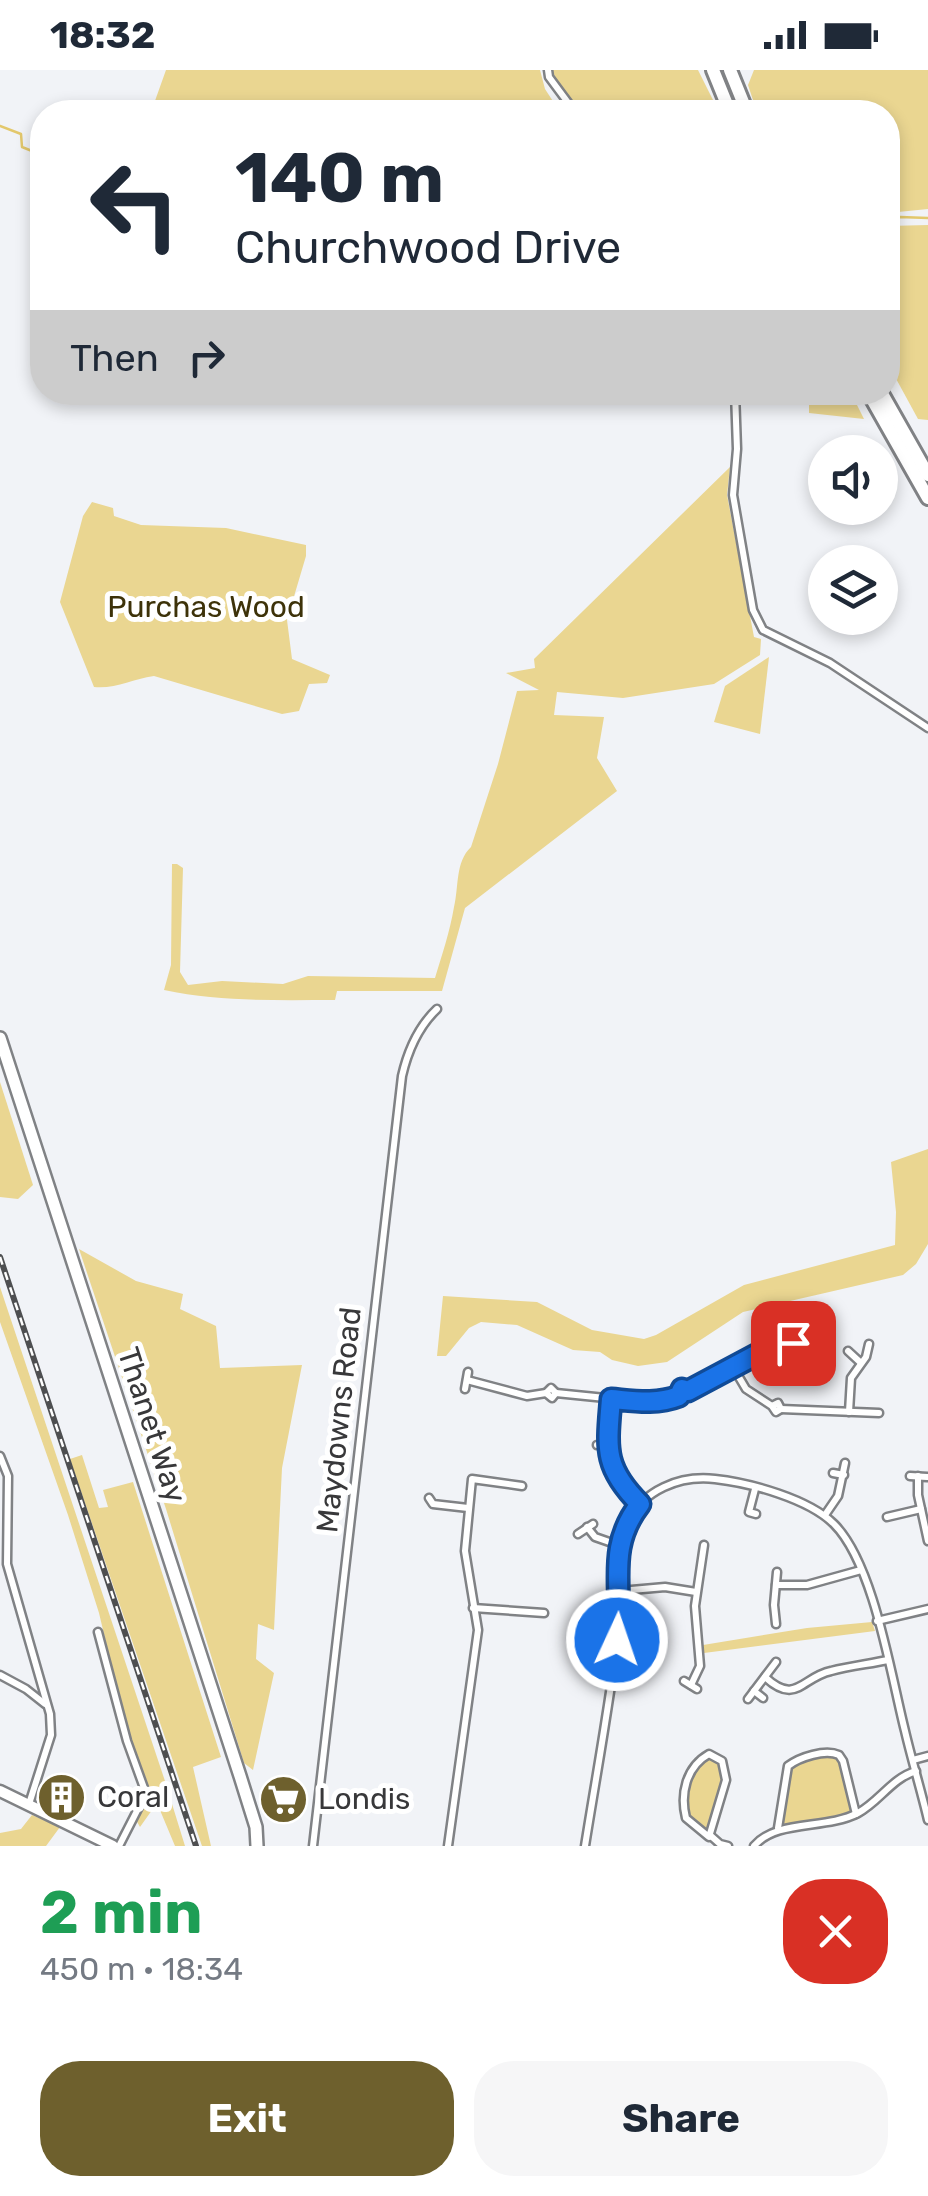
<!DOCTYPE html>
<meta charset="utf-8">
<style>
:root{--surface:#fff;--page:#f6f6f7;--text:#1f2937;--muted:#747a83;--accent:#6e602d}
body{margin:0;font-family:Rubik,sans-serif;background:var(--page);color:var(--text);height:100vh;display:flex;flex-direction:column;font-size:38px;white-space:nowrap}
*{box-sizing:border-box;margin:0}
p{font-size:32px;color:var(--muted)}
.icon{flex:none;width:55px;height:55px;fill:none;stroke:currentColor;stroke-width:2;stroke-linecap:round;stroke-linejoin:round}
.map{position:relative;height:1776px;overflow:hidden}
.details{display:flex;flex-direction:column;background:var(--surface);flex:1}
.details>*{flex:none}
.banner{position:absolute;left:30px;top:30px;width:870px;height:305px;border-radius:40px;box-shadow:0 5px 15px #0003;background:#fff;color:var(--text);overflow:hidden}
.tools{position:absolute;left:808px;top:365px;display:grid;gap:20px}
.tools a{display:grid;place-items:center;width:90px;height:90px;border-radius:50%;background:var(--surface);box-shadow:0 5px 15px #0003;font-size:50px}
.pin{position:absolute;display:grid;place-items:center;width:85px;height:85px;color:#fff;margin:-42px;border-radius:20px;box-shadow:0 5px 15px #0006}
.me{position:absolute;width:110px;margin:-55px;rotate:3deg;stroke-linejoin:round;filter:drop-shadow(0 0 8px #0008)}
.turn{display:flex;align-items:center;gap:35px;height:210px;padding:0 40px;font-size:45px}
.turn .icon{width:130px;height:130px;stroke-width:2.5}
.turn b{display:block;font-size:70px;line-height:85px}
.then{display:flex;align-items:center;height:95px;padding:0 40px;background:#0003;gap:20px;font-size:38px}
.round{display:grid;place-items:center;flex:none;width:105px;height:105px;border-radius:40px;background:var(--page)}
.head{display:flex;align-items:center;justify-content:space-between;height:170px;padding:0 40px}
h1{font-size:60px;font-weight:700;line-height:75px;color:#1e9e55}
.action{display:flex;gap:20px;margin-top:auto;padding:20px 40px}
.action a{flex:1;height:115px;border-radius:40px;background:var(--accent);color:#fff;font-size:40px;font-weight:700;line-height:115px;text-align:center}
.action a+a{background:var(--page);color:var(--text)}
.status{display:flex;justify-content:space-between;align-items:center;height:70px;padding:0 50px;background:var(--surface);direction:ltr}
.status svg{height:28px;fill:currentColor}
.map>svg:first-child{display:block}
.green{fill:#ead691}
.lines{fill:none;stroke-linecap:round;stroke-linejoin:round}
.stream{stroke:#e3c86c;stroke-width:2.5}
.street-casing{stroke:#808285;stroke-width:11}
.secondary-casing{stroke:#808285;stroke-width:15}
.primary-casing{stroke:#808285;stroke-width:16}
.highway-casing{stroke:#808285;stroke-width:18}
.street{stroke:#fff;stroke-width:6}
.secondary{stroke:#fff;stroke-width:10}
.primary{stroke:#fff;stroke-width:11}
.highway{stroke:#fff;stroke-width:12}
.rail-casing{stroke:#4e4f51;stroke-width:6}
.rail{stroke:#fff;stroke-width:2.5;stroke-dasharray:8;stroke-linecap:butt}
.route-casing{stroke:#114b97;stroke-width:25}
.route{stroke:#1a73e8;stroke-width:18}
.labels{text-anchor:middle;stroke-width:10;stroke-linejoin:round;paint-order:stroke}
.park-label{font-size:30px;fill:#3d3209;stroke:#fff}
.street-label{font-size:30px;fill:#38383a;stroke:#fff}
.poi-label{font-size:30px;fill:#38383a;stroke:#fff;text-anchor:start}
</style>
<div class="status"><b>18:32</b><svg viewBox="0 0 49 12"><path d="M0 12V9h3v3zM5 12V6h3v6zM10 12V3h3v9zM15 12V0h3v12zM26 1h20v11H26zM47 4h2v5h-2z"/></svg></div>
<div class="map">
<svg width="928" height="1776" viewBox="0 0 928 1776">
<rect width="100%" height="100%" fill="#f1f3f7"/>
<g class="green">
<polygon points="166,0 540,0 545,19 560,42 257,42 261,34 253,42 151,42"/>
<polygon points="551,0 698,0 719,42 582,42 565,25"/>
<polygon points="754,0 928,0 928,139 888,143 888,42 757,42 748,15"/>
<polygon points="928,155 928,350 918,349 888,294 888,156"/>
<polygon points="809,323 851,323 864,349 809,343"/>
<path d="M 730,397 L 727,425 L 754,567 L 761,569 L 760,585 L 714,614 L 623,628 L 557,622 L 554,645 L 604,647 L 597,688 L 617,721 L 465,838 L 442,921 L 337,921 L 335,930 C 277,930 221,932 164,920 L 171,895 L 172,794 L 177,794 L 183,798 L 180,902 L 188,915 L 222,911 L 283,914 L 308,906 L 435,908 C 442,885 450,861 454,837 C 459,817 455,792 471,777 L 498,694 L 517,621 L 539,620 L 506,603 L 535,598 L 534,589 Z"/>
<path d="M 92,432 L 113,438 L 114,446 L 141,455 L 226,458 L 306,475 L 306,486 L 287,550 L 292,589 L 330,605 L 327,613 L 309,614 L 299,641 L 282,644 L 154,606 C 132,609 116,619 94,617 L 60,532 L 83,446 Z"/>
<polygon points="769,587 760,664 714,652 725,616"/>
<polygon points="0,1012 33,1115 18,1129 0,1127"/>
<polygon points="928,1079 928,1174 916,1194 903,1205 743,1242 667,1292 638,1296 612,1290 600,1282 573,1280 517,1255 481,1252 469,1258 446,1286 437,1286 443,1226 537,1232 592,1260 644,1269 656,1265 744,1215 895,1175 896,1142 891,1092"/>
<polygon points="79,1179 136,1211 183,1224 180,1239 216,1256 220,1298 302,1295 282,1398 274,1560 258,1554 256,1589 274,1603 253,1700 244,1693 166,1439"/>
<polygon points="0,1217 164,1708 185,1776 175,1776 157,1733 140,1757 136,1750 145,1727 147,1711 126,1657 99,1543 68,1445 0,1252"/>
<polygon points="82,1385 99,1438 108,1437 103,1420 133,1412 221,1687 193,1697 211,1776 202,1776 70,1389"/>
<polygon points="872,1552 875,1561 704,1583 703,1575 807,1558"/>
<polygon points="829,1684 841,1691 852,1743 783,1758 787,1701 798,1691"/>
<path d="M 709,1687 L 721,1694 L 724,1707 L 708,1763 L 691,1751 C 680,1726 689,1704 709,1687 Z"/>
<polygon points="32,1745 60,1757 46,1776 0,1776 0,1763 21,1759"/>
</g>
<g class="lines">
<g class="stream">
<polyline points="0,56 21,64 22,77 42,85"/>
<polyline points="888,154 900,147 928,148"/>
</g>
<defs>
<g id="street">
<polyline points="548,0 549,7 575,42"/>
<polyline points="735,322 737,379 733,425 753,540 763,560 830,593 928,658"/>
<polyline points="793,1273 796,1287"/>
<polyline points="848,1281 861,1293"/>
<polyline points="733,1297 746,1319 772,1336 778,1333 781,1339 776,1342 772,1336"/>
<polyline points="467,1310 527,1326 546,1323"/>
<polygon points="551,1318 556,1323 552,1328 546,1323"/>
<circle cx="683" cy="1324" r="5"/>
<polyline points="465,1319 468,1302"/>
<polyline points="688,1321 765,1280 819,1268"/>
<polyline points="556,1323 645,1332 679,1326"/>
<path d="M 611,1329 C 607,1378 603,1397 640,1434"/>
<polyline points="781,1339 879,1343"/>
<polyline points="849,1342 851,1308 866,1287 869,1274"/>
<polyline points="597,1375 607,1375"/>
<polyline points="0,1386 8,1406 7,1494 50,1644 51,1665 29,1734"/>
<polyline points="833,1403 844,1405"/>
<polyline points="910,1406 927,1407"/>
<polyline points="918,1406 918,1425 928,1471"/>
<polyline points="755,1419 749,1442 756,1444"/>
<polyline points="429,1428 433,1434 468,1438"/>
<polyline points="825,1445 838,1426 845,1393"/>
<polyline points="887,1447 921,1439"/>
<polyline points="587,1457 595,1467 618,1475"/>
<polyline points="578,1464 593,1454"/>
<polyline points="776,1515 807,1515 861,1500"/>
<polyline points="620,1521 665,1517 696,1522"/>
<polyline points="473,1538 544,1543"/>
<polyline points="877,1551 928,1539"/>
<polyline points="776,1554 774,1535 777,1502"/>
<polyline points="98,1562 127,1671 144,1718 142,1731 119,1776"/>
<polyline points="0,1605 26,1619 45,1634"/>
<path d="M 765,1607 C 796,1636 802,1607 831,1601 C 850,1596 869,1594 888,1590"/>
<polyline points="684,1611 697,1619"/>
<polyline points="691,1615 700,1596 695,1536 704,1475"/>
<polyline points="754,1621 763,1628"/>
<polyline points="748,1629 776,1592"/>
<path d="M 709,1684 L 722,1691 L 726,1710 L 709,1767 L 686,1748 C 680,1724 686,1697 709,1684 Z"/>
<polyline points="913,1690 928,1686"/>
<path d="M 778,1758 L 788,1696 C 800,1687 825,1679 839,1685 L 843,1691 L 856,1744"/>
<polyline points="711,1766 720,1774 728,1776"/>
<path d="M 313,1776 L 402,1006 C 408,980 418,957 437,939"/>
<polyline points="448,1776 478,1560 465,1481 472,1409 522,1416"/>
<path d="M 585,1776 C 597,1701 611,1626 620,1550 C 623,1517 609,1485 626,1453 C 644,1420 679,1405 715,1409 C 751,1413 809,1429 834,1454 C 874,1494 891,1606 905,1661 C 912,1691 921,1720 928,1750"/>
<path d="M 754,1776 C 777,1749 825,1760 858,1743 C 879,1732 892,1708 916,1701"/>
</g>
<polyline id="secondary" points="0,1721 113,1776"/>
<polyline id="primary" points="0,968 240,1706 256,1757 257,1776"/>
<g id="highway">
<polyline points="713,0 730,42"/>
<polyline points="730,0 747,42"/>
<polyline points="868,322 928,428"/>
<polyline points="881,322 928,405"/>
</g>
</defs>
<use href="#street" class="street-casing"/>
<use href="#secondary" class="secondary-casing"/>
<use href="#primary" class="primary-casing"/>
<use href="#highway" class="highway-casing"/>
<use href="#street" class="street"/>
<use href="#secondary" class="secondary"/>
<use href="#primary" class="primary"/>
<use href="#highway" class="highway"/>
<defs>
<polyline id="rail" points="0,1187 196,1776"/>
</defs>
<use href="#rail" class="rail-casing"/>
<use href="#rail" class="rail"/>
</g>
<g class="lines">
<defs>
<path id="route" d="M 617,1570 C 624,1518 605,1479 640,1434 C 603,1397 607,1378 611,1329 C 634,1331 656,1335 679,1326 L 682,1319 L 688,1321 L 765,1280 L 793,1273"/>
</defs>
<use href="#route" class="route-casing"/>
<use href="#route" class="route"/>
</g>
<defs>
<symbol id="building-disc" viewBox="-11 -11 22 22"><circle r="9.5" fill="#6e602d" stroke="#fff"/><path d="M-4-6H4V6H1V3H-1V6H-4ZM-2.5-4.3h1.7v1.8h-1.7ZM.8-4.3h1.7v1.8H.8ZM-2.5-1h1.7V.8h-1.7ZM.8-1h1.7V.8H.8Z" fill="#fff"/></symbol>
<symbol id="supermarket-disc" viewBox="-11 -11 22 22"><circle r="9.5" fill="#6e602d" stroke="#fff"/><path d="M-6-5.5h2.5l.6 2H6L4.5 2H-2.5L-4.4-4H-6ZM-1.5 3.2a1.3 1.3 0 1 0 .1 0ZM3 3.2a1.3 1.3 0 1 0 .1 0Z" fill="#fff"/></symbol>
</defs>
<g fill-rule="evenodd">
<use href="#building-disc" x="34" y="1700" width="55" height="55"/>
<use href="#supermarket-disc" x="256" y="1702" width="55" height="55"/>
</g>
<g class="labels">
<g class="park-label">
<text x="206" y="547">Purchas Wood</text>
</g>
<g class="street-label">
<text transform="translate(339 1350) rotate(-84)" y="10">Maydowns Road</text>
<text transform="translate(152 1355) rotate(72)" y="10">Thanet Way</text>
</g>
<g class="poi-label">
<text x="97" y="1737">Coral</text>
<text x="318" y="1739">Londis</text>
</g>
</g>
</svg>
<div class="tools">
<a><svg class="icon" aria-label="sound" viewBox="0 0 24 24"><path d="M4 9h4l5-4v14l-5-4H4zM17 9q2 3 0 6"/></svg></a>
<a><svg class="icon" aria-label="layers" viewBox="0 0 24 24"><path d="M12 4l9 5-9 5-9-5zM3 14l9 5 9-5"/></svg></a>
</div>
<div class="pin" style="left:793px;top:1273px;background:#d93025"><svg class="icon" aria-label="arrive" viewBox="0 0 24 24"><path d="M6 21V4h12l-3 4 3 4H6"/></svg></div>
<svg class="me" style="left:617px;top:1570px" viewBox="-20 -20 40 40"><circle r="17" fill="#1a73e8" stroke="#fff" stroke-width="3"/><path d="M0-11L8 9 0 5-8 9z" fill="#fff"/></svg>
<div class="banner">
<div class="turn"><svg class="icon" aria-label="left" viewBox="0 0 24 24"><path d="M17 20v-9H6M10 6l-5 5 5 5"/></svg><div><b>140 m</b>Churchwood Drive</div></div>
<div class="then">Then<svg class="icon" aria-label="right" viewBox="0 0 24 24"><path d="M7 20v-9h11M14 6l5 5-5 5"/></svg></div>
</div>
</div>
<section class="details">
<div class="head"><div><h1>2 min</h1><p>450 m · 18:34</p></div><a class="round" style="background:#d93025;color:#fff"><svg class="icon" aria-label="close" viewBox="0 0 24 24"><path d="M6 6l12 12M18 6L6 18"/></svg></a></div>
<div class="action"><a>Exit</a><a>Share</a></div>
</section>
